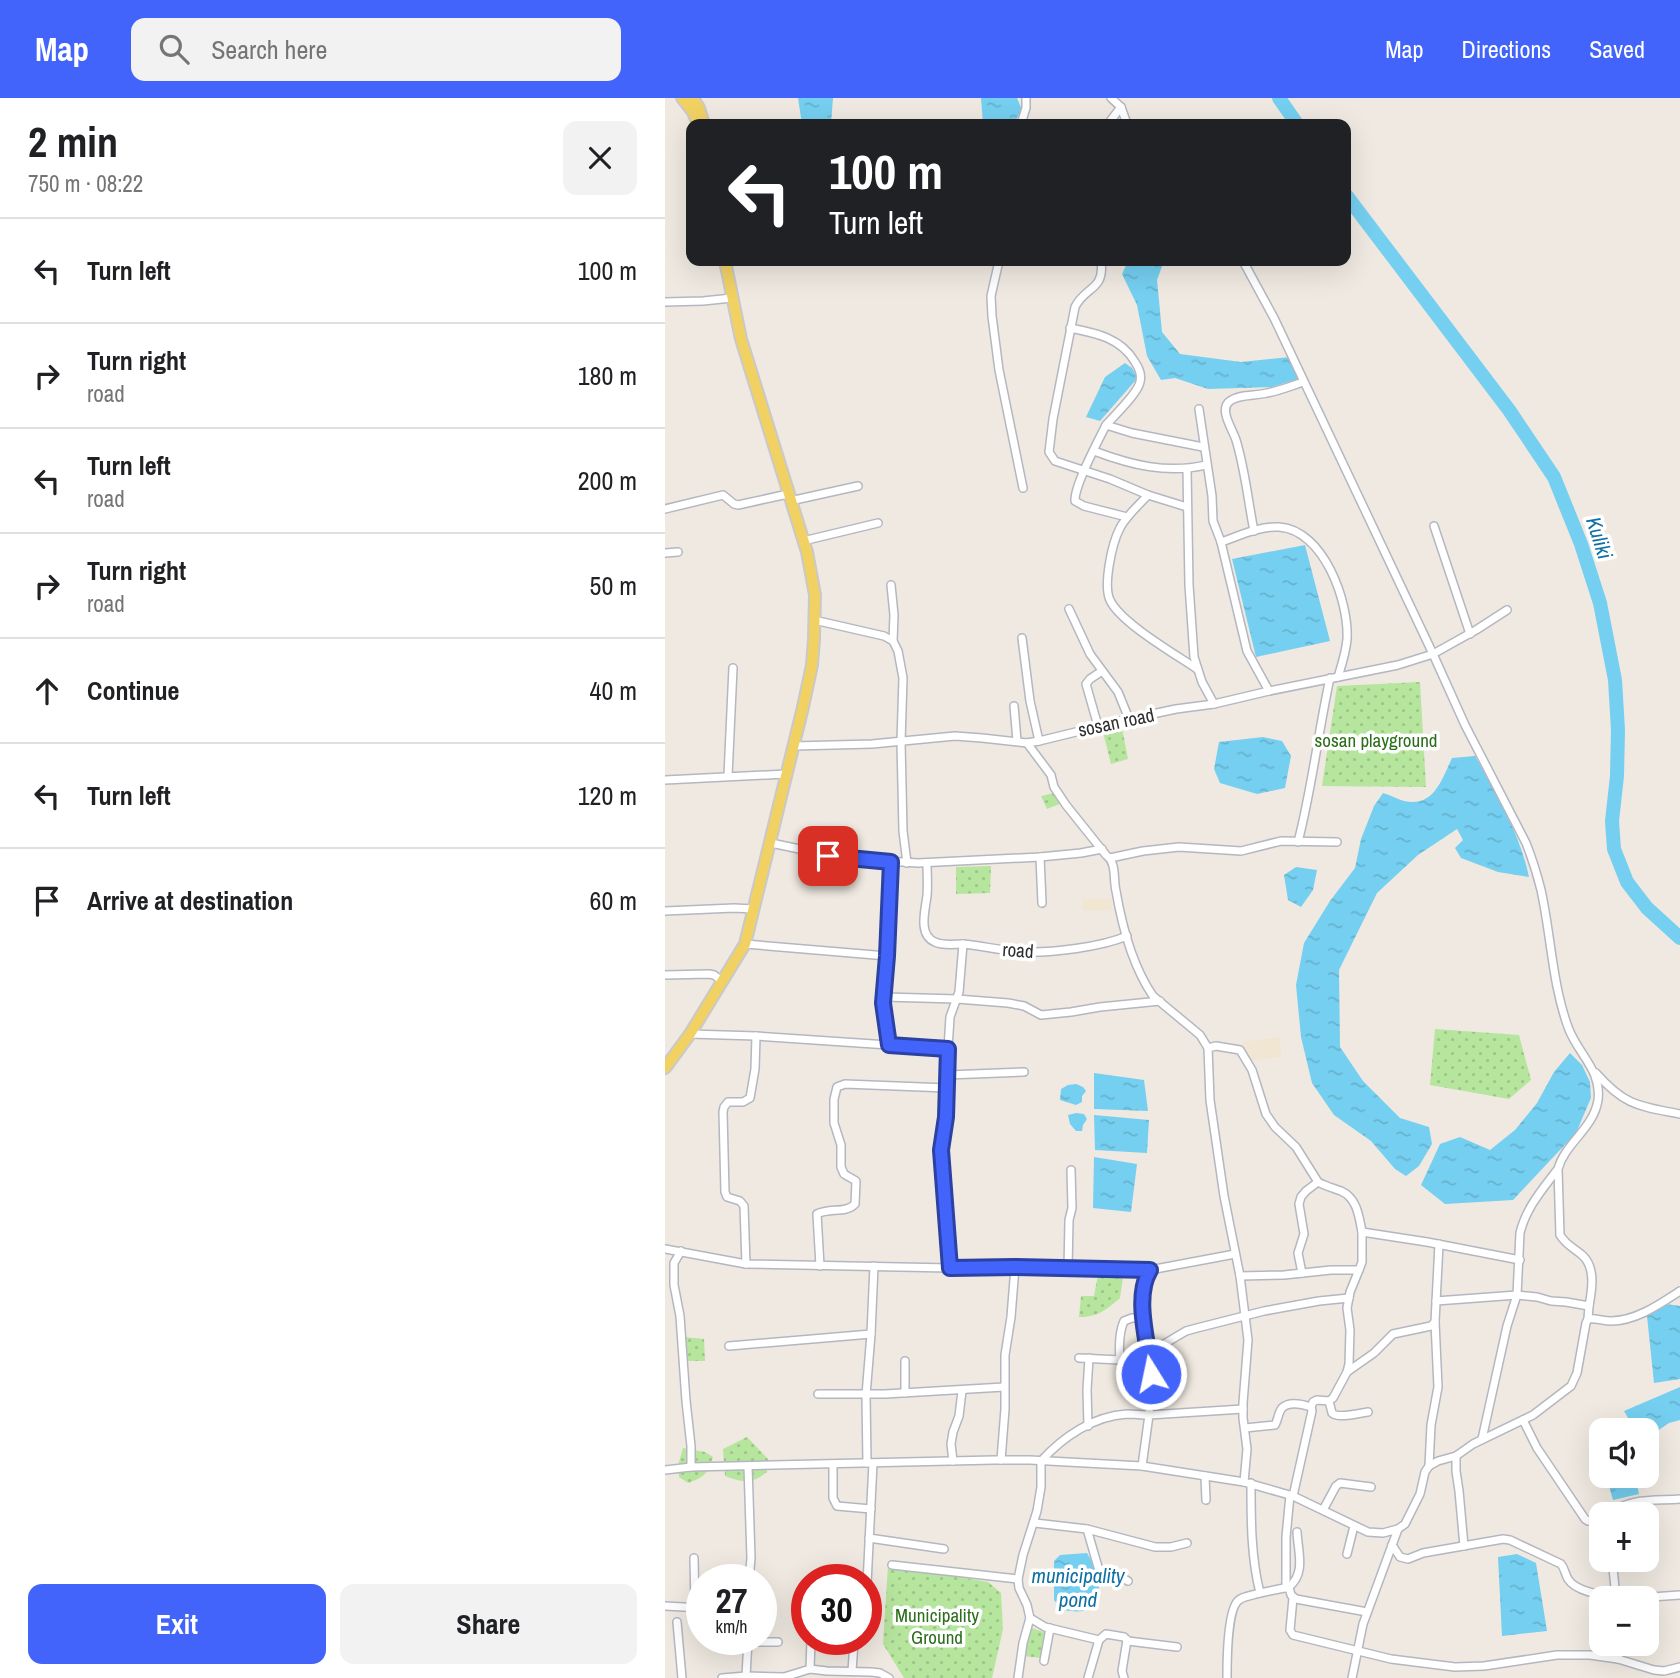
<!DOCTYPE html>
<meta charset="utf-8">
<style>
:root{--surface:#fff;--page:#f2f2f2;--text:#202124;--muted:#757577;--line:#e0e0e0;--accent:#4264fb}
body{margin:0;font-family:"Archivo Narrow",sans-serif;background:var(--page);color:var(--text);height:100vh;display:flex;flex-direction:column;font-size:26px;white-space:nowrap}
*{box-sizing:border-box;margin:0}
p{font-size:23px;color:var(--muted)}
.icon{flex:none;width:38px;height:38px;fill:none;stroke:currentColor;stroke-width:2;stroke-linecap:round;stroke-linejoin:round}
.map{position:relative;flex:1;overflow:hidden}
.sheet{display:flex;flex-direction:column;background:var(--surface);width:665px}
.sheet>*{flex:none}
.hud{position:absolute;left:21px;top:21px;width:665px;height:147px;border-radius:14px;box-shadow:0 7px 28px #0002;background:#202124;color:#fff;overflow:hidden}
.controls{position:absolute;left:924px;top:1320px;display:grid;gap:14px}
.controls a{display:grid;place-items:center;width:70px;height:70px;border-radius:14px;background:var(--surface);box-shadow:0 7px 28px #0002;font-size:35px}
.speed{position:absolute;left:21px;top:1466px;display:flex;gap:14px;font-size:35px;font-weight:700;text-align:center}
.speed>*{display:grid;place-content:center;width:91px;height:91px;border-radius:50%;background:var(--surface);box-shadow:0 7px 28px #0002;line-height:1}
.speed small{font-size:18px;font-weight:400}
.speed .limit{border:10px solid #d22;background:#fff;color:#111}
.pin{position:absolute;display:grid;place-items:center;width:60px;height:60px;color:#fff;margin:-30px;border-radius:14px;box-shadow:0 4px 10px #0006}
.me{position:absolute;width:77px;margin:-38px;rotate:350deg;stroke-linejoin:round;filter:drop-shadow(0 0 5px #0008)}
.turn{display:flex;align-items:center;gap:24px;height:147px;padding:0 28px;font-size:32px}
.turn .icon{width:91px;height:91px;stroke-width:2.5}
.turn b{display:block;font-size:49px;line-height:60px}
.round{display:grid;place-items:center;flex:none;width:74px;height:74px;border-radius:14px;background:var(--page)}
.head{display:flex;align-items:center;justify-content:space-between;height:119px;padding:0 28px}
h1{font-size:42px;font-weight:700;line-height:52px}
.action{display:flex;gap:14px;margin-top:auto;padding:14px 28px}
.action a{flex:1;height:80px;border-radius:14px;background:var(--accent);color:#fff;font-size:28px;font-weight:700;line-height:80px;text-align:center}
.action a+a{background:var(--page);color:var(--text)}
ul{padding:0;list-style:none}
li{display:flex;align-items:center;gap:21px;height:105px;padding:0 28px;border-top:2px solid var(--line)}
li div{flex:1}
li b{display:block;font-size:26px}
li em{font-style:normal}
header{display:flex;align-items:center;gap:42px;box-sizing:border-box;height:98px;padding:0 35px;background:var(--accent);color:#fff}
header strong{font-size:33px}
nav{display:flex;gap:38px;margin-inline-start:auto;font-size:24px}
.search{width:490px;height:63px;background:var(--page);display:flex;align-items:center;gap:18px;box-sizing:border-box;padding:0 24px;border-radius:14px;color:var(--muted);font-size:26px}
main{display:flex;flex:1;min-height:0}
.map>svg:first-child{display:block}
.education{fill:#f0e6d1}
.grass{fill:url(#grass-dots)}
.water{fill:url(#water-ripples)}
.lines{fill:none;stroke-linecap:round;stroke-linejoin:round}
.river{stroke:#75cff0;stroke-width:14}
.street-casing{stroke:#b4b7c1;stroke-width:10}
.primary-casing{stroke:#c9c9c9;stroke-width:14}
.street{stroke:#fff;stroke-width:7}
.primary{stroke:#f2d163;stroke-width:10}
.route-casing{stroke:#2b41a3;stroke-width:18}
.route{stroke:#4264fb;stroke-width:12}
.labels{text-anchor:middle;stroke-width:7;stroke-linejoin:round;paint-order:stroke}
.street-label{font-size:19px;fill:#2e2e2e;stroke:#fff}
.park-label{font-size:19px;fill:#2c6e1b;stroke:#fff}
.water-label{font-size:21px;font-style:italic;fill:#0d6fa3;stroke:#fff}
</style>
<header>
<strong>Map</strong>
<div class="search"><svg class="icon" aria-label="search" viewBox="0 0 24 24"><circle cx="10" cy="10" r="6"/><path d="M15 15l6 6"/></svg>Search here</div>
<nav><a>Map</a><a>Directions</a><a>Saved</a></nav>
</header>
<main>
<section class="sheet">
<div class="head"><div><h1>2 min</h1><p>750 m · 08:22</p></div><a class="round"><svg class="icon" aria-label="close" viewBox="0 0 24 24"><path d="M6 6l12 12M18 6L6 18"/></svg></a></div>
<ul>
<li><svg class="icon" aria-label="left" viewBox="0 0 24 24"><path d="M17 20v-9H6M10 6l-5 5 5 5"/></svg><div><b>Turn left</b></div><em>100 m</em></li>
<li><svg class="icon" aria-label="right" viewBox="0 0 24 24"><path d="M7 20v-9h11M14 6l5 5-5 5"/></svg><div><b>Turn right</b><p>road</p></div><em>180 m</em></li>
<li><svg class="icon" aria-label="left" viewBox="0 0 24 24"><path d="M17 20v-9H6M10 6l-5 5 5 5"/></svg><div><b>Turn left</b><p>road</p></div><em>200 m</em></li>
<li><svg class="icon" aria-label="right" viewBox="0 0 24 24"><path d="M7 20v-9h11M14 6l5 5-5 5"/></svg><div><b>Turn right</b><p>road</p></div><em>50 m</em></li>
<li><svg class="icon" aria-label="ahead" viewBox="0 0 24 24"><path d="M12 20V5M6 11l6-6 6 6"/></svg><div><b>Continue</b></div><em>40 m</em></li>
<li><svg class="icon" aria-label="left" viewBox="0 0 24 24"><path d="M17 20v-9H6M10 6l-5 5 5 5"/></svg><div><b>Turn left</b></div><em>120 m</em></li>
<li><svg class="icon" aria-label="arrive" viewBox="0 0 24 24"><path d="M6 21V4h12l-3 4 3 4H6"/></svg><div><b>Arrive at destination</b></div><em>60 m</em></li>
</ul>
<div class="action"><a>Exit</a><a>Share</a></div>
</section>
<div class="map">
<svg width="1015" height="1580" viewBox="0 0 1015 1580">
<defs>
<pattern id="grass-dots" width="8" height="8" patternUnits="userSpaceOnUse" patternTransform="scale(1.75)"><rect width="8" height="8" fill="#b6e59e"/><path d="M2 2h.1M6 6h.1" fill="none" stroke="#9dc588" stroke-width="1.8" stroke-linecap="round"/></pattern>
<pattern id="water-ripples" width="26" height="14" patternUnits="userSpaceOnUse" patternTransform="scale(1.75)"><rect width="26" height="14" fill="#75cff0"/><path d="M2 4q2-2 4 0t4 0M15 11q2-2 4 0t4 0" fill="none" stroke="#66b2ce"/></pattern>
</defs>
<rect width="100%" height="100%" fill="#efe9e1"/>
<g class="education">
<polygon points="418,801 446,801 447,812 417,813"/>
<polygon points="614,939 617,959 581,963 578,944"/>
</g>
<g class="grass">
<polygon points="755,584 761,689 657,688 672,588"/>
<polygon points="456,625 463,661 446,666 437,630"/>
<polygon points="389,695 397,705 382,711 376,698"/>
<polygon points="326,768 325,795 291,796 291,769"/>
<polygon points="770,931 854,937 866,982 844,1001 765,987"/>
<path d="M 433,1177 L 458,1179 L 455,1200 C 441,1212 433,1219 414,1219 L 416,1198 L 429,1198 Z"/>
<polygon points="20,1239 39,1241 40,1263 23,1263"/>
<path d="M 82,1339 L 103,1361 L 102,1374 C 86,1386 79,1385 60,1378 L 58,1351 Z"/>
<path d="M 18,1350 L 40,1354 L 48,1359 C 43,1375 40,1379 23,1385 L 14,1379 L 14,1364 Z"/>
<polygon points="223,1467 323,1484 336,1495 338,1531 327,1580 239,1580 218,1546"/>
<polygon points="366,1530 382,1535 376,1560 358,1558"/>
</g>
<g class="water">
<polygon points="133,0 168,0 166,26 137,26"/>
<polygon points="316,0 352,0 357,12 348,26 318,26"/>
<polygon points="463,163 499,163 492,182 497,234 515,256 576,264 625,259 633,281 607,289 543,291 510,280 496,282 482,258 472,207 457,176"/>
<polygon points="460,265 467,270 472,279 470,283 435,323 421,319 440,279"/>
<polygon points="640,447 665,543 591,559 567,461"/>
<polygon points="598,639 617,643 626,658 620,690 592,696 555,685 549,671 554,644"/>
<path d="M 810,658 C 832,696 855,736 864,779 L 833,774 L 796,760 L 790,750 L 798,742 L 792,731 L 753,757 L 712,795 L 674,872 L 675,949 L 698,983 L 735,1020 L 764,1029 L 767,1046 L 754,1068 L 741,1078 L 730,1071 L 706,1043 L 669,1017 L 647,985 L 636,939 L 631,887 L 639,845 L 665,803 L 690,770 L 696,741 L 709,708 L 718,695 C 725,697 732,701 739,703 C 769,710 777,681 787,660 Z"/>
<polygon points="631,769 652,772 648,792 636,809 623,802 619,777"/>
<polygon points="905,955 917,967 925,984 926,1000 911,1035 848,1102 780,1106 756,1087 775,1046 795,1039 825,1052 850,1032 872,1005 889,974"/>
<polygon points="429,975 479,982 483,1013 429,1011"/>
<polygon points="411,986 418,989 421,993 417,998 417,1004 411,1007 395,1002 396,991 403,987"/>
<polygon points="411,1015 419,1016 422,1021 418,1027 417,1033 411,1033 405,1026 403,1017"/>
<polygon points="429,1017 484,1022 482,1055 430,1052"/>
<polygon points="429,1059 472,1066 466,1114 428,1110"/>
<polygon points="1001,1206 1015,1208 1015,1281 989,1285 982,1218"/>
<polygon points="1015,1289 1015,1322 1004,1325 982,1340 982,1332 970,1332 959,1313"/>
<polygon points="970,1377 974,1396 948,1402 941,1377"/>
<path d="M 422,1455 C 432,1470 435,1485 434,1503 C 421,1516 414,1514 397,1512 L 389,1502 L 389,1463 L 395,1457 Z"/>
<polygon points="852,1456 871,1465 882,1533 837,1538 833,1459"/>
</g>
<g class="lines">
<g class="river">
<polyline points="614,0 632,26"/>
<polyline points="681,97 844,312 889,379 916,446 935,505 950,582 953,632 952,678 947,723 949,751 962,784 982,810 1015,840"/>
</g>
<defs>
<g id="street">
<polyline points="446,0 456,9 462,26"/>
<polyline points="356,26 361,10 361,0"/>
<polyline points="443,26 456,9"/>
<polyline points="334,163 326,198 327,218 334,272 358,390"/>
<path d="M 436,163 C 440,193 420,188 410,209 L 388,321 L 384,354 L 390,363 L 445,381 L 483,397 L 522,409"/>
<path d="M 578,163 L 609,220 L 768,556 L 800,627 L 861,745 C 867,760 872,776 876,792 C 886,837 887,885 903,929 C 912,955 937,972 933,1002 C 929,1030 900,1045 893,1071 L 895,1137 C 901,1147 909,1150 917,1157 C 931,1169 927,1192 924,1208"/>
<polyline points="0,204 38,203 67,200"/>
<path d="M 405,230 C 431,235 456,240 470,264 C 474,270 477,277 475,284 C 473,295 449,318 441,327"/>
<path d="M 534,311 L 547,398 L 548,423 L 556,444 C 574,438 594,428 614,429 C 659,432 684,504 682,541 C 681,554 677,566 673,579"/>
<path d="M 429,353 C 466,367 502,376 541,367"/>
<polyline points="522,371 524,487 529,559 537,584 549,606"/>
<path d="M 483,397 C 473,408 461,418 455,430 C 447,445 437,490 446,504 C 458,526 510,556 532,571"/>
<polyline points="125,403 193,388"/>
<polyline points="0,411 58,397 69,406 73,407 123,396"/>
<path d="M 462,419 L 419,408 L 410,403 C 409,388 433,343 441,327 L 467,335 L 538,349"/>
<polyline points="769,428 805,536"/>
<path d="M 589,433 C 583,403 580,371 571,342 C 568,332 553,311 565,303 C 574,296 590,298 602,295 C 614,293 626,288 638,284"/>
<polyline points="138,443 213,425"/>
<polyline points="556,444 582,553 604,593"/>
<polyline points="0,455 13,454"/>
<polyline points="226,487 229,517 228,543"/>
<polyline points="404,511 425,556 453,594 464,621"/>
<polyline points="149,522 219,538 228,543 233,553 238,580 236,644 238,733 242,765"/>
<polyline points="357,540 365,603 374,643"/>
<polyline points="349,608 352,643"/>
<polyline points="433,628 421,586 425,581 437,573"/>
<path d="M 362,645 L 386,677 L 389,689 L 401,707 L 441,757 C 452,765 448,781 451,793 C 457,828 468,869 488,898 L 535,937 L 543,950 L 545,1002 L 559,1098 L 575,1178 L 583,1242 L 578,1305 L 578,1320 L 582,1351 L 579,1384"/>
<polyline points="129,648 207,646 290,638 317,640 362,645 374,643 464,621 511,611 549,606 604,593 733,567 768,556 811,532 842,512"/>
<polyline points="63,678 68,570"/>
<polyline points="0,682 121,676"/>
<path d="M 633,744 C 647,690 653,635 665,580"/>
<polyline points="106,745 177,760 253,765 375,759 416,755 437,751"/>
<polyline points="375,759 377,805"/>
<polyline points="445,760 478,753 514,749 576,753 616,743 672,744"/>
<path d="M 262,765 C 262,776 263,787 262,798 C 260,813 253,837 270,844 C 278,848 289,846 298,846"/>
<polyline points="0,813 69,810 89,811"/>
<polyline points="80,846 222,858"/>
<polyline points="0,877 44,876 49,877 57,883"/>
<polyline points="219,899 292,901 343,905 359,908 376,917 406,914 435,909 495,903"/>
<polyline points="25,936 91,938 283,951 281,1019 276,1052 285,1170"/>
<polyline points="224,947 218,905 222,858 226,764"/>
<path d="M 543,950 L 551,948 L 575,952 L 587,972 L 601,1016 L 610,1029 L 631,1049 L 653,1084 C 660,1088 668,1090 676,1093 C 692,1100 694,1118 697,1134 L 762,1144 L 855,1162"/>
<path d="M 283,951 L 285,919 L 294,894 L 298,846 C 318,848 338,853 359,854 C 387,855 436,849 462,838"/>
<path d="M 931,975 C 960,1008 974,1008 1015,1016"/>
<polyline points="282,977 359,974"/>
<polyline points="0,1151 81,1166 285,1170 350,1169 485,1172 570,1156"/>
<polyline points="16,1153 9,1165 9,1187 15,1218 21,1303 26,1348 26,1369"/>
<polyline points="81,1166 79,1108 75,1103 62,1099 60,1094 58,1014 59,1009 63,1004 78,1004 85,1000 90,971 91,938"/>
<path d="M 155,1168 L 152,1116 C 165,1109 180,1116 190,1106 L 191,1083 L 179,1076 L 176,1069 L 176,1047 L 169,1025 L 169,1001 L 172,989 L 180,986 L 282,990"/>
<polyline points="403,1171 404,1122 407,1110 406,1072"/>
<path d="M 485,1172 C 474,1190 476,1235 484,1255 L 521,1233 L 532,1230 L 599,1213 L 654,1203 L 684,1200"/>
<polyline points="637,1175 633,1155 639,1136 634,1106 636,1099 641,1093 653,1084"/>
<polyline points="575,1178 619,1177 666,1172 694,1172 697,1164 697,1134"/>
<polyline points="771,1203 852,1197 872,1199 886,1203 901,1204 924,1208 923,1221"/>
<polyline points="64,1248 206,1236"/>
<polyline points="414,1260 455,1262"/>
<polyline points="682,1274 709,1255 728,1236 766,1228 770,1224 774,1146"/>
<polyline points="240,1295 240,1263"/>
<polyline points="153,1296 220,1296 339,1289"/>
<path d="M 664,1303 C 664,1304 667,1314 667,1315 C 673,1321 695,1315 703,1314"/>
<polyline points="646,1309 648,1304 652,1302 664,1303 668,1300 682,1274 684,1266 685,1232 682,1210 685,1194 694,1172"/>
<polyline points="858,1322 872,1350 920,1421 923,1423 936,1421"/>
<polyline points="423,1328 422,1292 424,1260"/>
<path d="M 580,1330 L 610,1327 C 613,1322 613,1315 617,1310 C 624,1303 637,1306 646,1309 L 647,1313 L 628,1398"/>
<path d="M 817,1341 L 842,1228 L 852,1197 L 855,1135 C 861,1110 877,1092 892,1072"/>
<polyline points="791,1358 791,1373 794,1393 799,1448"/>
<polyline points="336,1362 340,1311 340,1257 346,1219 350,1169"/>
<polyline points="288,1363 286,1346 288,1334 294,1318 297,1293"/>
<polyline points="202,1365 201,1297 206,1236 209,1168"/>
<polyline points="168,1366 168,1400 172,1408 206,1411"/>
<polyline points="83,1368 86,1460 84,1482"/>
<polyline points="477,1368 484,1317 578,1311"/>
<polyline points="764,1368 766,1327 773,1289 770,1224"/>
<path d="M 0,1372 L 26,1369 L 329,1362 L 365,1362 L 477,1368 L 579,1384 L 628,1398 L 703,1434 L 718,1435 L 733,1431 L 740,1426 L 755,1396 L 760,1374 L 764,1368 L 773,1363 L 791,1358 L 808,1346 L 868,1317 L 906,1288 L 912,1275 L 921,1225 L 923,1221 C 931,1220 938,1223 946,1223 C 971,1223 995,1206 1015,1193"/>
<polyline points="540,1378 541,1402"/>
<polyline points="658,1412 671,1388 675,1385 706,1389"/>
<path d="M 946,1416 C 963,1399 993,1403 1015,1401"/>
<polyline points="370,1425 422,1431 433,1469 436,1474 452,1477 463,1483"/>
<polyline points="422,1431 490,1449 506,1449 522,1445"/>
<polyline points="204,1440 279,1451"/>
<path d="M 727,1447 L 735,1459 L 743,1461 L 758,1455 L 838,1441 L 845,1442 L 896,1466 C 900,1471 900,1476 903,1481 C 911,1494 937,1497 951,1499"/>
<polyline points="682,1456 689,1428"/>
<polyline points="29,1460 30,1509"/>
<polyline points="947,1461 951,1499 953,1500"/>
<polyline points="227,1467 353,1481"/>
<path d="M 624,1489 C 641,1475 633,1454 632,1434"/>
<polyline points="621,1490 621,1439 625,1397"/>
<polyline points="595,1495 624,1489 626,1497 631,1501 702,1514"/>
<polyline points="628,1500 625,1532 628,1537 726,1561 790,1569 819,1568 892,1557 925,1557 953,1561 989,1572 999,1573 1015,1569"/>
<polyline points="972,1500 1015,1497"/>
<polyline points="201,1506 208,1365"/>
<polyline points="0,1508 37,1510"/>
<polyline points="365,1520 380,1529 434,1542 441,1536 459,1539 463,1543 512,1549"/>
<polyline points="12,1524 17,1580"/>
<polyline points="83,1544 113,1544"/>
<polyline points="953,1561 955,1545"/>
<polyline points="379,1563 385,1530"/>
<polyline points="145,1571 146,1542"/>
<polyline points="187,1573 189,1544 192,1542"/>
<polyline points="81,1578 83,1542"/>
<polyline points="57,1580 81,1578 119,1579 145,1571 162,1573 206,1574 215,1575 224,1580"/>
<path d="M 353,1580 L 358,1545 L 365,1520 L 362,1507 L 354,1490 L 353,1481 L 358,1457 L 372,1413 L 376,1389 L 376,1363 C 398,1339 428,1318 462,1316 C 469,1316 477,1317 484,1317 L 486,1276 L 484,1255 L 473,1258 L 455,1262 C 454,1250 454,1234 459,1223 L 467,1220 L 478,1220"/>
<polyline points="423,1580 434,1542"/>
<polyline points="459,1580 457,1573 462,1542"/>
<path d="M 562,1580 C 562,1566 562,1510 574,1502 C 579,1498 589,1497 595,1495 C 586,1459 586,1422 586,1385"/>
<polyline points="687,1580 698,1526 733,1431"/>
</g>
<g id="primary">
<polyline points="17,0 28,14 33,26"/>
<polyline points="28,0 34,10 38,23"/>
<polyline points="0,970 25,936 80,846 138,609 147,567 149,541 150,497 142,454 76,241 60,163"/>
</g>
</defs>
<use href="#street" class="street-casing"/>
<use href="#primary" class="primary-casing"/>
<use href="#street" class="street"/>
<use href="#primary" class="primary"/>
</g>
<g class="lines">
<defs>
<path id="route" d="M 163,758 L 226,764 L 222,858 L 218,905 L 224,947 L 283,951 L 281,1019 L 276,1052 L 285,1170 L 350,1169 L 485,1172 C 468,1200 484,1246 486,1276"/>
</defs>
<use href="#route" class="route-casing"/>
<use href="#route" class="route"/>
</g>
<g class="labels">
<g class="street-label">
<text transform="translate(451 624) rotate(-12)" y="7">sosan road</text>
<text transform="translate(353 852) rotate(4)" y="7">road</text>
</g>
<g class="park-label">
<text x="711" y="649">sosan playground</text>
<text x="272" y="1524">Municipality<tspan x="272" dy="22">Ground</tspan></text>
</g>
<g class="water-label">
<text transform="translate(934 440) rotate(72)" y="7">Kuliki</text>
<text x="413" y="1485">municipality<tspan x="413" dy="24">pond</tspan></text>
</g>
</g>
</svg>
<div class="controls">
<a><svg class="icon" aria-label="sound" viewBox="0 0 24 24"><path d="M4 9h4l5-4v14l-5-4H4zM17 9q2 3 0 6"/></svg></a>
<a>+</a>
<a>−</a>
</div>
<div class="speed"><div>27<small>km/h</small></div><div class="limit">30</div></div>
<div class="pin" style="left:163px;top:758px;background:#d93025"><svg class="icon" aria-label="arrive" viewBox="0 0 24 24"><path d="M6 21V4h12l-3 4 3 4H6"/></svg></div>
<svg class="me" style="left:486px;top:1276px" viewBox="-20 -20 40 40"><circle r="17" fill="#4264fb" stroke="#fff" stroke-width="3"/><path d="M0-11L8 9 0 5-8 9z" fill="#fff"/></svg>
<div class="hud">
<div class="turn"><svg class="icon" aria-label="left" viewBox="0 0 24 24"><path d="M17 20v-9H6M10 6l-5 5 5 5"/></svg><div><b>100 m</b>Turn left</div></div>
</div>
</div>
</main>
